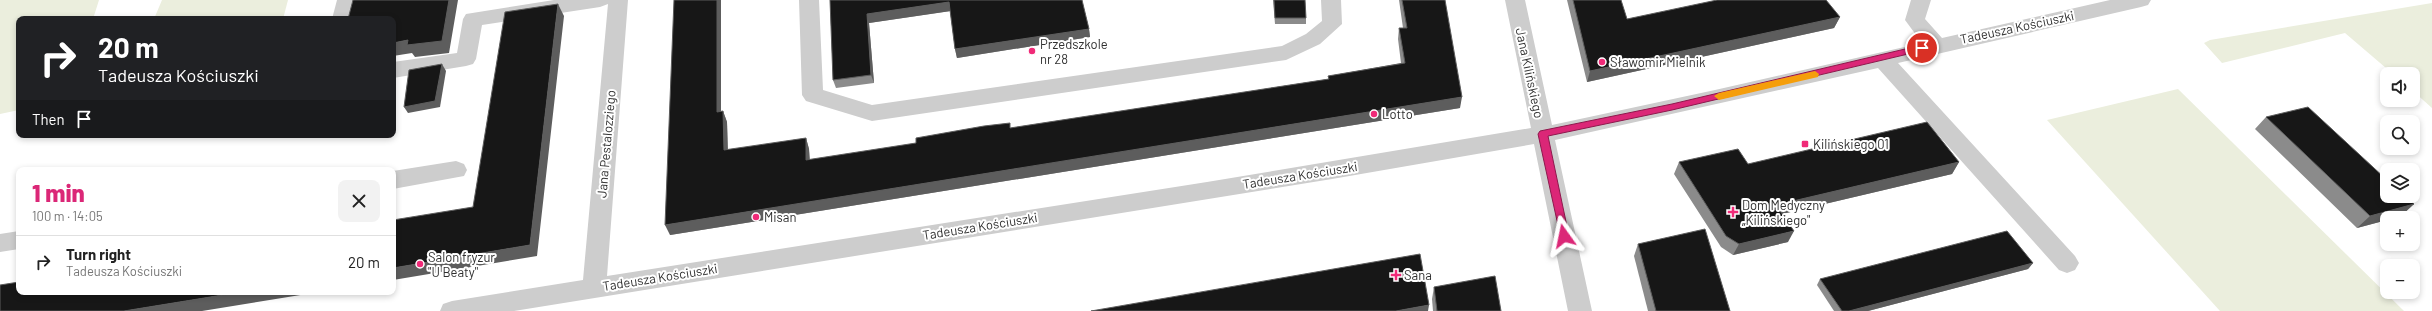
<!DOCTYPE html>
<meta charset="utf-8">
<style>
:root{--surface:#fff;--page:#f2f2f2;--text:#222;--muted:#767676;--line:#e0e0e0;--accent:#db2777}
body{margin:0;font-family:Barlow,sans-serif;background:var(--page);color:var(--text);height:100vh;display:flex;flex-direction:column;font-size:15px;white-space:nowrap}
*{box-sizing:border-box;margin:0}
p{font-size:13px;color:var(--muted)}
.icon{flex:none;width:22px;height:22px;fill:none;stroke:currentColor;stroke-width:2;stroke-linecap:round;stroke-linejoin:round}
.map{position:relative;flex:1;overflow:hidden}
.sheet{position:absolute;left:16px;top:167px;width:380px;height:128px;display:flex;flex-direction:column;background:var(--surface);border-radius:8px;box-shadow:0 2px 6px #0003}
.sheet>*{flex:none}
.hud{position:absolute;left:16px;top:16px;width:380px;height:122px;border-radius:8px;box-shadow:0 2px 6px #0003;background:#202124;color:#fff;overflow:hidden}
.tools{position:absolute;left:2380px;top:67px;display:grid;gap:8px}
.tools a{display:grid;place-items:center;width:40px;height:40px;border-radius:8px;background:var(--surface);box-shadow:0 2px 6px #0003;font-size:20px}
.pin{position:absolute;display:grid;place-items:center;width:34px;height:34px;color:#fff;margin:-17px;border:2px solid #fff;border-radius:50%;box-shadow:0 1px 4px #0007}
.me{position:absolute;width:44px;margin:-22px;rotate:348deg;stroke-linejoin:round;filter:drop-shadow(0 0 3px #0008)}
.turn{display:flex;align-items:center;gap:14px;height:84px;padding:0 16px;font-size:18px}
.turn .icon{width:52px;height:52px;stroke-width:2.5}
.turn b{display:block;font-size:28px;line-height:34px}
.then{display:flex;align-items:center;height:38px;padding:0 16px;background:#0003;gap:8px;font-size:15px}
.round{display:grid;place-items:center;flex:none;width:42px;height:42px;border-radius:8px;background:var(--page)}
.head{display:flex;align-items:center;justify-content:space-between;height:68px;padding:0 16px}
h1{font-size:24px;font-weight:800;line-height:30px;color:var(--accent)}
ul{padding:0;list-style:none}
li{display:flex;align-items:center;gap:12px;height:52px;padding:0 16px;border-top:1px solid var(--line)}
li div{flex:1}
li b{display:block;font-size:15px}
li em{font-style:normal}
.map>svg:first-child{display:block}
.green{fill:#ebeedd}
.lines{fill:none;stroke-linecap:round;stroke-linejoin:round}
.minor{fill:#cdcdcd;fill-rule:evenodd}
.wall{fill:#8b8b8b}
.shaded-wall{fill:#5d5d5d}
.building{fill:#171717;stroke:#5d5d5d}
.route{fill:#db2777;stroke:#8e194d}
.slow{fill:#f59e0b}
.poi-dot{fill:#f02a78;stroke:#fff;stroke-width:1.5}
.labels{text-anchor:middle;stroke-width:4;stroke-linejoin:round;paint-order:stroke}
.street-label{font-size:13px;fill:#303030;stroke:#fff}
.poi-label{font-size:13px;fill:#303030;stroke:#fff;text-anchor:start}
</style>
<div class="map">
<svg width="2432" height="311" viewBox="0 0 2432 311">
<rect width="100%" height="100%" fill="#fff"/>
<g class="green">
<polygon points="0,0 99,0 93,19 19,19 19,110 0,114"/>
<polygon points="162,0 288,0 283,19 154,19"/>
<polygon points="2432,3 2432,108 2413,91 2413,74 2393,74 2345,33 2222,63 2204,43 2210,40"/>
<polygon points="2178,89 2404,311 2220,311 2047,120"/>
</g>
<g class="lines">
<g class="minor">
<polygon points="337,0 357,0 352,19 332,19"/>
<polygon points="554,0 628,0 607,276 1207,182 1531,128 1505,0 1525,0 1552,125 1715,90 1922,43 1905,20 1911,0 1931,0 1925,19 1942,38 2110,0 2151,0 2148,5 2141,7 1898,63 2075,256 2079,263 2075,270 2067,273 2059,270 1878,68 1555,140 1592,311 1568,311 1534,144 1332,179 514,311 440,311 443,304 452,301 583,280 608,4 600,7 482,25 476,59 473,64 466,66 393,78 393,62 457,53 463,19 466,14"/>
<polygon points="799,0 819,0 823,90 872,105 1282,46 1306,34 1322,21 1321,0 1341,0 1342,24 1320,44 1286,60 872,121 806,101 802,95"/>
<polygon points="456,161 464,164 467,170 464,176 393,189 393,171"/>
<polygon points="19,231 19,249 0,252 0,234"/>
</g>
</g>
<g class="wall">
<polygon points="721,0 721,111 723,111 727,122 728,150 806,138 809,149 810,160 1328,79 1328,76 1401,63 1398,39 1399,28 1403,28 1399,0 1445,0 1460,108 670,235"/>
<polygon points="830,0 1082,0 1089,29 1090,37 957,58 955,49 950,11 869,23 874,83 836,88 833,80"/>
<polygon points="1273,0 1305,0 1306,18 1306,24 1275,24"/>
<polygon points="1567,0 1621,0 1627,19 1840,17 1834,28 1587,82"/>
<polygon points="2266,117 2414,204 2401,216 2387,218 2387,220 2357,228 2255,129"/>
<polygon points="1679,162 1748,164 1959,162 1952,174 1782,214 1788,242 1733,255 1721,247 1674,174"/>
<polygon points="1638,244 1730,311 1648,311 1634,256"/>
<polygon points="2033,263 2028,269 1868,311 1834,311 1817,285 1820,279"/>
<polygon points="1434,287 1501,311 1433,311 1432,299"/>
</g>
<g class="shaded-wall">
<polygon points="449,0 458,0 449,53 415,57 412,53 393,56 393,43 408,40"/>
<polygon points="717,0 721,0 721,123 717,112"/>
<polygon points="949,2 951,11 869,23 874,83 871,75 867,14"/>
<polygon points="558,4 564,16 537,256 393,280 393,268 530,245"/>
<polygon points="1840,17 1834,28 1587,82 1590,71"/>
<polygon points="1089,29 1090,37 957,58 955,49"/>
<polygon points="442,64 446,71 440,107 408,113 404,107"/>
<polygon points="1462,97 1460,108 670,235 665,225"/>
<polygon points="723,111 727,122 728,161 724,150"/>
<polygon points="806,138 809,149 810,171 806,160"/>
<polygon points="1959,162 1952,174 1770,217 1776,205"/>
<polygon points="2414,204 2401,216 2394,218 2387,218 2387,220 2357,228 2370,216"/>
<polygon points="1794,231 1788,242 1733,255 1739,244"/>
<polygon points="2033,263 2028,269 1868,311 1849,311"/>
<polygon points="241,292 319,292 202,311 124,311"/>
<polygon points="1429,305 1428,311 1396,311"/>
</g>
<g class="building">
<polygon points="353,0 449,0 442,41 407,45 408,40 393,43 393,19 348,19"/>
<polygon points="674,0 717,0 717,112 723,111 724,150 806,138 806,160 916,143 916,138 984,126 1010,123 1010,128 1329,79 1328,76 1405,63 1399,28 1407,28 1402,0 1445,0 1462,97 665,225"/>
<polygon points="830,0 1082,0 1089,29 955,49 949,2 867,14 871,75 833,80"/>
<polygon points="1274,0 1305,0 1306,18 1275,18"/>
<polygon points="1573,0 1621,0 1627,19 1717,0 1826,0 1840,17 1590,71"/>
<polygon points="558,4 530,245 393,268 393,220 473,207 505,12"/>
<polygon points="442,64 435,101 404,107 409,70"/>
<polygon points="2308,107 2387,180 2387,196 2405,196 2414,204 2370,216 2266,117"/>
<polygon points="1927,122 1959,162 1776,205 1794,231 1739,244 1726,236 1679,162 1738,149 1748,164"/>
<polygon points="1705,229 1730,311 1656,311 1638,244"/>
<polygon points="2007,231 2033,263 1849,311 1842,311 1820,279"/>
<polygon points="1420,254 1429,305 1396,311 1091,311"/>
<polygon points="1495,276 1501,311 1437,311 1434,287"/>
<polygon points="19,282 19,292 241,292 124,311 0,311 0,285"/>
</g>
<polygon class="route" points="1922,45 1925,46 1925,50 1672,110 1548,136 1569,236 1564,240 1561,239 1538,134 1540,131 1672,104"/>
<polygon class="slow" points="1815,71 1819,74 1818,77 1719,100 1714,96 1719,93"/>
<g class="poi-dot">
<circle cx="1032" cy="51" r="4"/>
<circle cx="1602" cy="62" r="4"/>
<circle cx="1374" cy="114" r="4"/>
<rect x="1801" y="140" width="8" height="8" rx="2"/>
<path d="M1731 206h4v4h4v4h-4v4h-4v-4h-4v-4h4z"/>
<circle cx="756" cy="217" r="4"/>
<circle cx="420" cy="264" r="4"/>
<path d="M1394 269h4v4h4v4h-4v4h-4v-4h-4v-4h4z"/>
</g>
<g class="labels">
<g class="street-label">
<text transform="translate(2017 27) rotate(-12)" y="5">Tadeusza Kościuszki</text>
<text transform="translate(1530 73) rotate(78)" y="5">Jana Kilińskiego</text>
<text transform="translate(606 144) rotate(-85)" y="5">Jana Pestalozziego</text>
<text transform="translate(1300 175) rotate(-9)" y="5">Tadeusza Kościuszki</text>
<text transform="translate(980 226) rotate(-9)" y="5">Tadeusza Kościuszki</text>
<text transform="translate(660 277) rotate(-9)" y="5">Tadeusza Kościuszki</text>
</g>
<g class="poi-label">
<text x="1040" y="49">Przedszkole<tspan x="1040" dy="15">nr 28</tspan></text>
<text x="1610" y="67">Sławomir Mielnik</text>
<text x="1382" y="119">Lotto</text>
<text x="1813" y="149">Kilińskiego 01</text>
<text x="1742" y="210">Dom Medyczny<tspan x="1742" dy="15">„Kilińskiego"</tspan></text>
<text x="764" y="222">Misan</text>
<text x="428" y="262">Salon fryzur<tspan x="428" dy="15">"U Beaty"</tspan></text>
<text x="1404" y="280">Sana</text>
</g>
</g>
</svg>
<div class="tools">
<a><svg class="icon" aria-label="sound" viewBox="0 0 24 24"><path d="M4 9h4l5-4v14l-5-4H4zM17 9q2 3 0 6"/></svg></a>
<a><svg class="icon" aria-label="search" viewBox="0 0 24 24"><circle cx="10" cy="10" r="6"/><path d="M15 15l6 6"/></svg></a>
<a><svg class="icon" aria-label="layers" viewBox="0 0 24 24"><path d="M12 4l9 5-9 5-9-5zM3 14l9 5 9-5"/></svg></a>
<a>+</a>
<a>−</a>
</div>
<div class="pin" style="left:1922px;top:48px;background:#d93025"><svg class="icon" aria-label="arrive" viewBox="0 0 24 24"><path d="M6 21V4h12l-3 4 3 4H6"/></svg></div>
<svg class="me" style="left:1564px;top:236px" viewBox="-20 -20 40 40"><path d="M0-17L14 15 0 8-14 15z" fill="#db2777" stroke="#fff" stroke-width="4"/></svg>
<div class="hud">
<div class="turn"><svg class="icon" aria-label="right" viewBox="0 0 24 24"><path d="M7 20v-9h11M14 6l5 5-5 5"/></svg><div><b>20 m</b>Tadeusza Kościuszki</div></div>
<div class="then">Then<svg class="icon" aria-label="arrive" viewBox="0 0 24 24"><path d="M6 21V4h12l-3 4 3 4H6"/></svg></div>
</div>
<section class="sheet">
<div class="head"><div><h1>1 min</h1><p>100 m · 14:05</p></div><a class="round"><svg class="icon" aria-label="close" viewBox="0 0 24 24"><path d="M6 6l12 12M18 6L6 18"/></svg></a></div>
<ul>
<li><svg class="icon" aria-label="right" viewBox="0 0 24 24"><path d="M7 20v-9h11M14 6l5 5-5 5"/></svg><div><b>Turn right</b><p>Tadeusza Kościuszki</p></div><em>20 m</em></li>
</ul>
</section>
</div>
